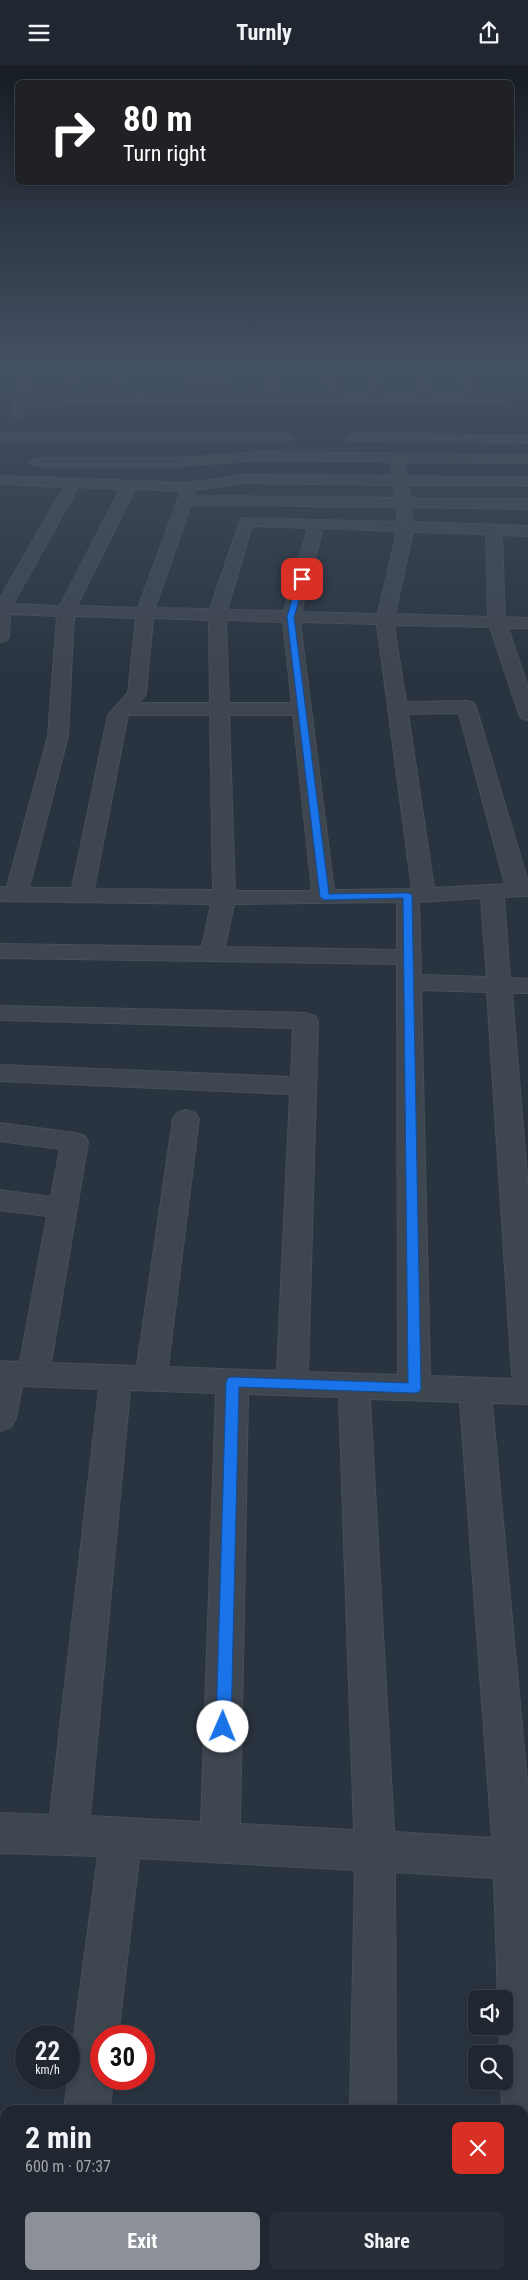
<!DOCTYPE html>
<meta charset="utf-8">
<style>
:root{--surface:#202730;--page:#282f38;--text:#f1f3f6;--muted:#a2a5ab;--line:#3d444c;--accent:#8c9099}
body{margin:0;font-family:"Roboto Condensed",sans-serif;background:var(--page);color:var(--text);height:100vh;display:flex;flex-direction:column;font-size:19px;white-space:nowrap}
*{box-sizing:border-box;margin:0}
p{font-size:16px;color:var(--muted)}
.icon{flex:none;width:28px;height:28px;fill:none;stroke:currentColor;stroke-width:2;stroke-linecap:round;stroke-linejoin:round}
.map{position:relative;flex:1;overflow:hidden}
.panel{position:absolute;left:0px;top:2040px;width:529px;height:175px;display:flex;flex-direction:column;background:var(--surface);border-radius:15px 15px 0 0;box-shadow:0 2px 8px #0003,0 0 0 1px var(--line)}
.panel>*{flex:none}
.hud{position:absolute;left:15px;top:15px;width:499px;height:105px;border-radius:8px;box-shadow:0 2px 8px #0003,0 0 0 1px var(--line);background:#202124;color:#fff;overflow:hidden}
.buttons{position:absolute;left:468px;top:1925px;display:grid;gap:10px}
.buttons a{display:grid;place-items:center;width:45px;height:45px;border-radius:8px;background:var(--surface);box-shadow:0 2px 8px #0003,0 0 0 1px var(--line);font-size:25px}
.speed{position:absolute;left:15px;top:1960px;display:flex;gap:10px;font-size:25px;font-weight:700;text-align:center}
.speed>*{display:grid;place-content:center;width:65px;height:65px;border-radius:50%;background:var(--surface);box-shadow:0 2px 8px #0003,0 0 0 1px var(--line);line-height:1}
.speed small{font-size:12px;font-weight:400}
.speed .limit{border:8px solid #d22;background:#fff;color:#111}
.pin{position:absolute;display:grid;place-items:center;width:42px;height:42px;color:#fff;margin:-21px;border-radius:10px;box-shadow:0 2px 8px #0006}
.me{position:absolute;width:55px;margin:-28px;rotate:1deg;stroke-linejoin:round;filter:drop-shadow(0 0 4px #0008)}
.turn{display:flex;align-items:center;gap:18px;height:105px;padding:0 25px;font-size:22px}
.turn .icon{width:65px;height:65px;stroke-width:2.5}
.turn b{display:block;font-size:35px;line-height:42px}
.round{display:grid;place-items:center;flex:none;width:52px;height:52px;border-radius:8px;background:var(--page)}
.head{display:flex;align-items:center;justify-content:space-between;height:85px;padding:0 25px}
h1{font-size:30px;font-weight:700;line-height:38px}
.button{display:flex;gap:10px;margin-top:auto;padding:10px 25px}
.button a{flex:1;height:58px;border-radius:8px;background:var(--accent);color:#fff;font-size:20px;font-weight:700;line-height:58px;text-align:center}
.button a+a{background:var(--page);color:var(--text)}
header{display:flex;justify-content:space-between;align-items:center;height:65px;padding:0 25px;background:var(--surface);font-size:22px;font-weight:700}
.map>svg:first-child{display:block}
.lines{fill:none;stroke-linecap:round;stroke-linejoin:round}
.minor-casing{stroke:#474f59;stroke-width:2}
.minor{fill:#3e4650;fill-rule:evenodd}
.route{fill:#1a73e8;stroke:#114b97}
</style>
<header><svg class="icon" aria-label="menu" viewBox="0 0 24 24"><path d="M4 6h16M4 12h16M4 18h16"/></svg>Turnly<svg class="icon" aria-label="share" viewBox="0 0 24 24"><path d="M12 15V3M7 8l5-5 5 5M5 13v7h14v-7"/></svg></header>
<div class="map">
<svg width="528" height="2215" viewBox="0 0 528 2215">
<rect width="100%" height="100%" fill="#2a3440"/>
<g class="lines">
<defs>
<g id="minor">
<polygon points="23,303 35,303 31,327 249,329 267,329 266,303 278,303 280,329 328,329 322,303 334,303 341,328 369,328 363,303 375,303 382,328 419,328 411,303 423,303 432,328 465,328 458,303 470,303 477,327 528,327 528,335 274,337 29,335 22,351 17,352 10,348 16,335 0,335 0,327 18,327"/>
<polygon points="68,303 80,303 76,319 72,320 66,316"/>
<polygon points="115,303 127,303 123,320 119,321 113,317"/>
<polygon points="216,303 228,303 227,321 188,321 182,317 188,313 216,314"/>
<polygon points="498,303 528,303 528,310 501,309"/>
<polygon points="0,369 286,369 293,373 286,377 0,377"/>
<polygon points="354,369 528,370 528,378 349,376 347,373 349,370"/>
<path d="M 262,387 L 528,390 L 528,398 L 402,397 L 405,400 L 407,411 L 528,413 L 528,421 L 408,420 L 410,433 L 528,434 L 528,444 L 411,442 L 413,457 L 528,461 L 528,471 L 502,470 L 505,552 L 528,553 L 528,563 L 508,563 L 528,622 L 528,655 L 521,653 L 519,649 L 490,562 L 394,560 L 406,637 L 467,636 L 474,638 L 476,642 L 528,817 L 528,831 L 504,832 L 510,913 L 528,914 L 528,928 L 512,928 L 528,1123 L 528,1339 L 492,1338 L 528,1727 L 528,2149 L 524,2148 L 524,2045 L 502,2045 L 501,2016 L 504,2016 L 504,1989 L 500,1989 L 499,1961 L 504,1961 L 504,1934 L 498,1934 L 494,1813 L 395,1807 L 396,2045 L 350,2045 L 355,1805 L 139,1793 L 118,1971 L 101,1971 L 101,2014 L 113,2014 L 110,2045 L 64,2045 L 98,1791 L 0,1788 L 0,1748 L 50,1750 L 99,1324 L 22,1321 L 16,1353 L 11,1362 L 0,1366 L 0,1296 L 20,1297 L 47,1151 L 0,1145 L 0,1125 L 51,1132 L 60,1084 L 0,1076 L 0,1058 L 75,1068 L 85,1071 L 88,1077 L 51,1298 L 137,1301 L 173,1054 L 177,1048 L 186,1045 L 195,1048 L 199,1054 L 168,1302 L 277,1306 L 290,1029 L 0,1016 L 0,1000 L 291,1012 L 293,963 L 0,955 L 0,941 L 306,948 L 315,951 L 318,956 L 308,1307 L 398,1310 L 397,899 L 0,893 L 0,879 L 202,882 L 211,839 L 0,836 L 0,822 L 7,822 L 48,671 L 57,551 L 10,549 L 9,572 L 6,576 L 0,577 L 0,533 L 64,422 L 0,419 L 0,411 L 190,418 L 241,410 L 392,411 L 391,400 L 394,397 L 262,395 L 180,401 L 36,401 L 29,397 L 36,393 L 180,393 ZM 241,418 L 393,420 L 395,433 L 194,431 L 196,425 ZM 78,422 L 120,424 L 60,541 L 13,539 ZM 135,424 L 181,426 L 138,543 L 77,541 ZM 191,440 L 396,442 L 398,457 L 241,453 L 210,544 L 155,543 ZM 252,461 L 308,463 L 284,546 L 227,545 ZM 323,463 L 397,466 L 378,549 L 301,547 ZM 413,467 L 486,469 L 488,552 L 395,549 ZM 74,551 L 136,553 L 128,628 L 108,650 L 72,823 L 29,823 L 68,671 ZM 153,553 L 209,555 L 210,638 L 138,638 L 146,629 ZM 226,555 L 283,557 L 292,638 L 229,638 ZM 300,557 L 377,559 L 412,824 L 334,825 ZM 459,648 L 505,819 L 434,823 L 408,649 ZM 128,650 L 210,650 L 213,825 L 94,824 ZM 229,650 L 293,650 L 312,826 L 235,826 ZM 481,833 L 487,912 L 421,910 L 419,837 ZM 397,837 L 397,885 L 225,882 L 234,839 ZM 421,925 L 487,927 L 512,1310 L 515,1314 L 430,1311 ZM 130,1325 L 216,1328 L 201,1757 L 90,1751 ZM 248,1329 L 339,1332 L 354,1765 L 240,1759 ZM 370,1334 L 460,1337 L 492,1773 L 394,1767 Z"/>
<polygon points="44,2210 112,2210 114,2215 44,2215"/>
<polygon points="348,2210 396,2210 395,2215 347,2215"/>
</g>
</defs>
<use href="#minor" class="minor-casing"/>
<use href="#minor" class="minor"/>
</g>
<linearGradient id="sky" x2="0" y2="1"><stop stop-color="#171d23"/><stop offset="0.49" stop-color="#445064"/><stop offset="1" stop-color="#445064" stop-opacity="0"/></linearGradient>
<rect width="528" height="614" fill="url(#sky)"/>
<polygon class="route" points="302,512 305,514 294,552 329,829 408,828 412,830 421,1323 419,1327 414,1328 239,1322 231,1662 229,1668 223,1670 218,1668 216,1662 226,1317 228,1313 232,1312 408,1318 403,833 324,835 320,832 287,552 298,514"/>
</svg>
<div class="buttons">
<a><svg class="icon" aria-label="sound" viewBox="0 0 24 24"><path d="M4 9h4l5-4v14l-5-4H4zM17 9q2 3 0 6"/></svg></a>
<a><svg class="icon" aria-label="search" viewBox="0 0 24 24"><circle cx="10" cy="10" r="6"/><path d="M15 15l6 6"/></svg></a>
</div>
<div class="speed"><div>22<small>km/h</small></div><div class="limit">30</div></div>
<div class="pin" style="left:302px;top:514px;background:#d93025"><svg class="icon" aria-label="arrive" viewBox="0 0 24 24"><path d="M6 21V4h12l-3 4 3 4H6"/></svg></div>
<svg class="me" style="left:223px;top:1662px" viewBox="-20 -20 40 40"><circle r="19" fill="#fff"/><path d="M0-13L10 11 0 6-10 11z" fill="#1a73e8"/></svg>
<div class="hud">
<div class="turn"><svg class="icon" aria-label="right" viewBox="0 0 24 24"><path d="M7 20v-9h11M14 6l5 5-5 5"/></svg><div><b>80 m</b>Turn right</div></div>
</div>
<section class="panel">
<div class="head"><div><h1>2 min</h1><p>600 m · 07:37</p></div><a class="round" style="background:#d93025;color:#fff"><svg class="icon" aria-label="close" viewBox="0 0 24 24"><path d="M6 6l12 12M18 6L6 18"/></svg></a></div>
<div class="button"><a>Exit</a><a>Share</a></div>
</section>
</div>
